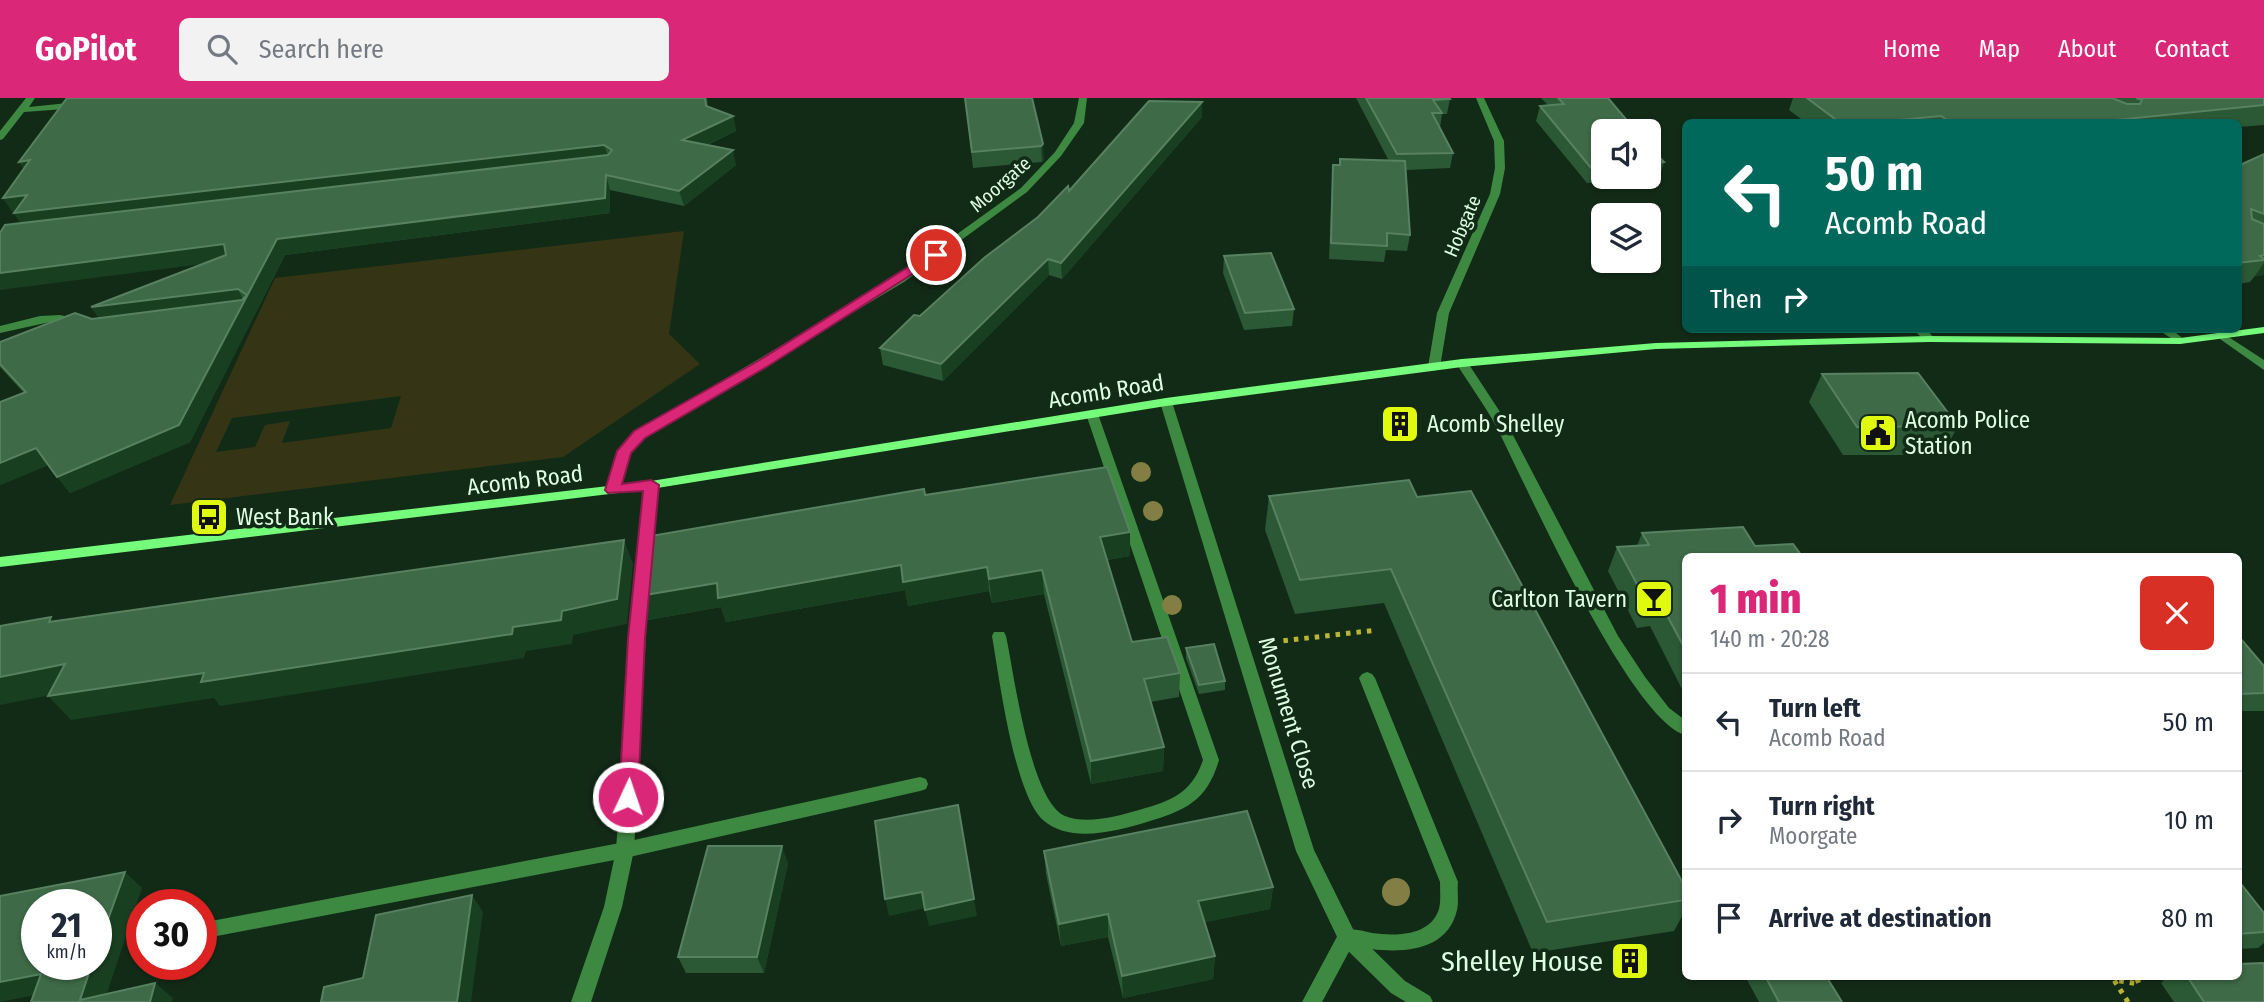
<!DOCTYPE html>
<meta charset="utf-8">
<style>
:root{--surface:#fff;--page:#f2f2f3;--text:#1f2937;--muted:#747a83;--line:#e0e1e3;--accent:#db2777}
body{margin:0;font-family:"Fira Sans Condensed",sans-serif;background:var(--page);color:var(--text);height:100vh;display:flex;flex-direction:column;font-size:26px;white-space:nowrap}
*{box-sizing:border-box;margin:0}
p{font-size:23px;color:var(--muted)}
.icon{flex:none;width:38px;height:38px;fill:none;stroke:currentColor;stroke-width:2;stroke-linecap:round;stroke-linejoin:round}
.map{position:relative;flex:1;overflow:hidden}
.sheet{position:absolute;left:1682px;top:455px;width:560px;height:427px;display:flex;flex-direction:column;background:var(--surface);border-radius:10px;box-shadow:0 2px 5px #0004}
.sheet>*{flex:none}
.banner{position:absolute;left:1682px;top:21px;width:560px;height:214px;border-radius:10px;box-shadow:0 2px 5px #0004;background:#00695c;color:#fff;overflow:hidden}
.buttons{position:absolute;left:1591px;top:21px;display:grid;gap:14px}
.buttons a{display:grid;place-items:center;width:70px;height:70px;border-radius:10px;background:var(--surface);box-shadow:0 2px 5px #0004;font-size:35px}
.speed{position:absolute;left:21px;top:791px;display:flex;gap:14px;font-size:35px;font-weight:700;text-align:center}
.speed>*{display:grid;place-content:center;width:91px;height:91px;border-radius:50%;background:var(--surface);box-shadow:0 2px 5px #0004;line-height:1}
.speed small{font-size:18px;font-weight:400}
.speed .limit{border:10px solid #d22;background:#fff;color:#111}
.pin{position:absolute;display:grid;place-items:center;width:60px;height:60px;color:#fff;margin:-30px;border:4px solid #fff;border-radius:50%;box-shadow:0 2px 7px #0007}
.me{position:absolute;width:77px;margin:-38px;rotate:3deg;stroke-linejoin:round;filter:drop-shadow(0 0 5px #0008)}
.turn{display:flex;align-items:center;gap:24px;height:147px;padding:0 28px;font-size:32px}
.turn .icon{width:91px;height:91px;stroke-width:2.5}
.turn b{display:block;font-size:49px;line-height:60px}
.then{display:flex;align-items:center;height:66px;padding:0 28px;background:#0003;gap:14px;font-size:26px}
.round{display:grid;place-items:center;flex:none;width:74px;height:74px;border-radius:10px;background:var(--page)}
.head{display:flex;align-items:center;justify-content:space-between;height:119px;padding:0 28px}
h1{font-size:42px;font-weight:800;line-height:52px;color:var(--accent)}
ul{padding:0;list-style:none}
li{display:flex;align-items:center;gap:21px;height:98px;padding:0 28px;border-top:2px solid var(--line)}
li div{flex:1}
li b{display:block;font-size:26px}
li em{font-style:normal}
header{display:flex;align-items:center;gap:42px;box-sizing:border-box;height:98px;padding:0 35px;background:var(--accent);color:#fff}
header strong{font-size:33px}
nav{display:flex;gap:38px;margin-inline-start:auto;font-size:24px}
.search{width:490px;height:63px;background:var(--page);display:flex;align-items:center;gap:18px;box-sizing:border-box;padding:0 24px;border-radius:10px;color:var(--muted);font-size:26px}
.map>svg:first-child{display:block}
.green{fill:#353515;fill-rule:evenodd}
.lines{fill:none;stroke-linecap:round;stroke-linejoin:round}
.path{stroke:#bcb533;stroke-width:5;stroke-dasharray:4.5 6;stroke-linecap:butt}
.service{fill:#3e8942;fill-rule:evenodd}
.minor{fill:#3e8942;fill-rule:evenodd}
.secondary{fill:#76fc7b;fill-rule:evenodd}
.tree{fill:#837f44}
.wall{fill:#2b5835}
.shaded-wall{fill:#193f21}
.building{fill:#3e6a47;stroke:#578160;stroke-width:2}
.route{fill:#db2777;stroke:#8e194d;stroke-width:2}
.labels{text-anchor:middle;stroke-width:7;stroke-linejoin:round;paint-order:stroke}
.far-street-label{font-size:19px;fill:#ddfee1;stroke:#122b17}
.street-label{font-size:23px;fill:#ddfee1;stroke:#122b17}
.poi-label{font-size:23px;fill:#ddfee1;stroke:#122b17;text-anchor:start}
.near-poi-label{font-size:28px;fill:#ddfee1;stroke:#122b17;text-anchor:end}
</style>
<header>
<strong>GoPilot</strong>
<div class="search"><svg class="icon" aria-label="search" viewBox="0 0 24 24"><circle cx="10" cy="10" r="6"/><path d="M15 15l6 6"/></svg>Search here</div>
<nav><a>Home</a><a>Map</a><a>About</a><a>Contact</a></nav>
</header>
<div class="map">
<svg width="2264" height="904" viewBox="0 0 2264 904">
<rect width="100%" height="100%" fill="#122b17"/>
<path class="green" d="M 684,133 L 669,236 L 700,266 L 563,359 L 170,407 L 275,180 ZM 401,298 L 391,330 L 282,345 L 290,323 L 265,327 L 255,349 L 216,354 L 232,320 Z"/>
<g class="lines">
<g class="path">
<polyline points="1273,544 1377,532"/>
<polyline points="2128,904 2114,882 2139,886 2136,878"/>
</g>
<g class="service">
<polygon points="60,217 74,220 86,226 80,229 50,224 0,235 0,228 40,218"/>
<polygon points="1913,231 1926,231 1935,241 1929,244 1925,243"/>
<polygon points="2157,231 2171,231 2186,243 2180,246"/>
<path d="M 1462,261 L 1466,262 L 1504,320 L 1618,538 L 1645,579 L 1669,610 L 1685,622 L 1685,637 C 1629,620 1526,387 1496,328 C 1484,306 1469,286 1456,265 Z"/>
<path d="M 1092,312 L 1098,316 L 1219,662 C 1207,703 1186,712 1147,724 C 1117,733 1070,746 1043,722 C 1014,696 999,578 992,538 L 994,534 L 1004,534 L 1006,538 C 1014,575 1030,703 1065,718 C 1087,727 1118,718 1139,712 C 1171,703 1192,695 1203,662 L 1086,316 Z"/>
<path d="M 1367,574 L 1372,576 L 1375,580 L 1458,784 C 1457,793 1459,803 1457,812 C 1446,860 1388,855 1352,848 L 1322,904 L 1302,904 L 1340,833 C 1351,829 1362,833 1372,835 C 1395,838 1430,839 1439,811 C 1441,803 1440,793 1440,784 L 1359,580 L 1362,576 Z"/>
<polygon points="920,679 926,681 928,686 926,691 920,693 625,760 201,841 201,825 625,744"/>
</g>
<g class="minor">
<polygon points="26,0 35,0 29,9 78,4 82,7 78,10 24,14 3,41 0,42 0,33"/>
<polygon points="1079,0 1087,0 1084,25 1061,58 1027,94 904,184 643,340 630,354 618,395 608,395 606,392 618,353 635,334 896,180 1021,90 1055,54 1074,25"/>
<polygon points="1476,0 1484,0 1504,43 1505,70 1500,96 1449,215 1440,269 1434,273 1428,269 1437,215 1490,96 1495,70 1494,43"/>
<polygon points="2224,236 2264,262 2264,272 2220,241 2220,237"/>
<polygon points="1166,300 1172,304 1314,752 1354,833 1405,883 1430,898 1433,904 1406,904 1391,895 1340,845 1296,753 1160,304"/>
<polygon points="651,383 658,387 651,456 644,461 637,456 644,387"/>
<polygon points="642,478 649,483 634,752 622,809 591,904 571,904 604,809 616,752 635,483"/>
</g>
<polygon class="secondary" points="2264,229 2264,235 2180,246 1929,244 1656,251 1462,269 1166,308 651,391 0,469 0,459 651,383 1166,300 1462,261 1656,245 1929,238 2180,240"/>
</g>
<g class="tree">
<circle cx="1141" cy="374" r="10"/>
<circle cx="1153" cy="413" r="10"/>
<circle cx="1172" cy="507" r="10"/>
<circle cx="1396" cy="794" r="14"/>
</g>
<g class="wall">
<polygon points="67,0 707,0 708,8 733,18 736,33 707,47 736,67 684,108 610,92 610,115 285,157 190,344 70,395 48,367 0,387 0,304 24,295 0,269 0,244 99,220 91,209 203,166 21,125 3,100 24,71"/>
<polygon points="965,0 1032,0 1044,62 1042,64 973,70"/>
<polygon points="1356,0 1449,0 1450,1 1447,16 1442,16 1440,30 1453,55 1450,70 1406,72 1410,137 1407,153 1386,152 1384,164 1329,161 1332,83 1333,67 1339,67 1340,61 1389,63"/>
<polygon points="1541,0 1608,0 1603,33 1603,79 1648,79 1648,47 1664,64 1659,80 1587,85 1536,23 1540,8 1548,7"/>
<polygon points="1793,0 2264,0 2264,27 2238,29 2238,24 1805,24 1789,12"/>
<polygon points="1202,4 1202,19 1062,181 1049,177 943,283 883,267 880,250 1069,93"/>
<polygon points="2264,56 2264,177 2255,178 2250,184 2238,186 2238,68"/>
<polygon points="1224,158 1294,211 1292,228 1244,232 1223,175"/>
<polygon points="1822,276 1958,328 1942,357 1843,357 1809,304"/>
<polygon points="925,397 1130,434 1130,458 1107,462 1132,544 1180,575 1179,599 1150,604 1164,649 1163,673 1091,686 1044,496 992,505 989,493 908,508 905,492 726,524 721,509 648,522 639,498"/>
<polygon points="1269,398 1417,399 1685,789 1685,813 1674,833 1533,855 1384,505 1295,516 1265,432"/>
<polygon points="1642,435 1755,448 1685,458 1685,597 1650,528 1637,530 1608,473 1617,449 1637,448"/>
<polygon points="2238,541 2264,568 2264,613 2238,613"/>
<polygon points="1186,550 1225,583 1225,592 1199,596 1186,560"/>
<polygon points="1044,753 1273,789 1270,811 1205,824 1215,858 1213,881 1123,900 1108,839 1061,848 1046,776"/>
<polygon points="788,765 764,875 686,875 678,859"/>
<polygon points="2238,782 2264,815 2264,845 2258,850 2238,851"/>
<polygon points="1745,878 1826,878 1842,904 1759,904"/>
<polygon points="2168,878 2238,878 2264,904 2174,904 2161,885"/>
</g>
<g class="shaded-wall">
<polygon points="1202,4 1202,19 1062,181 1061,165"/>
<polygon points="733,18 736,33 686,56 682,42"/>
<polygon points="1043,46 1044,62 1042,64 1041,48"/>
<polygon points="604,47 609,61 24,130 14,115"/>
<polygon points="733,52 736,67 684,108 679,93"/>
<polygon points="30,62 29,79 19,64"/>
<polygon points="606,77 610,92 610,115 285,157 190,344 70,395 57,379 102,225 91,209 238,191 244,203 277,141"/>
<polygon points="27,97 37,112 13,115 3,100"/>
<polygon points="224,146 233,162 0,192 0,175"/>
<polygon points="1048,161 1049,177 943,283 941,266"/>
<polygon points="2264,165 2264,177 2255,178"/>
<polygon points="36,350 49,367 0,387 0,365"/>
<polygon points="1130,434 1130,458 1101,463 1100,439"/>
<polygon points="624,442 633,466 627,526 573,537 572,546 526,553 524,560 220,608 214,600 71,622 48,598 513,529 562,513"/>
<polygon points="901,467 987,469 989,493 908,508 905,492 726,524 721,509 648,522 639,498 717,485"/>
<polygon points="1042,472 1044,496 992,505 989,481"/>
<polygon points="65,566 86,590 0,607 0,579"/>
<polygon points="1164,649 1163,673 1091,686 1091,663"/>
<polygon points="782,748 788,765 764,875 757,859"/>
<polygon points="125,774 142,790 104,904 80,902 92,866 96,866 96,855"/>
<polygon points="1273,789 1270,811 1197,826 1198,803"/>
<polygon points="922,794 926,810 889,818 885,801"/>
<polygon points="472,797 483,814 471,904 457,904"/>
<polygon points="974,801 977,818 929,828 925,812"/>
<polygon points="1108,816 1108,839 1061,848 1059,826"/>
<polygon points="1215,858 1213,881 1123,900 1122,878"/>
<polygon points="41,876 60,892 0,904 0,884"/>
<polygon points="155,885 173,900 172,904 150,904"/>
</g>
<g class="building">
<polygon points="67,0 705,0 706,8 733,18 682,42 733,52 679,93 606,77 605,100 277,141 179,327 57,379 36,350 0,365 0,304 26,294 0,266 0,244 75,215 92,221 242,202 247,197 238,191 91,209 226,157 224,146 0,175 0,135 5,127 608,57 612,52 604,47 14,115 27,97 3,100 30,62 19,64"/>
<polygon points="965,0 1032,0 1043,46 1041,48 972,54"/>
<polygon points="1366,0 1449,0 1450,1 1433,2 1442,15 1432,15 1453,55 1397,56"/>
<polygon points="1558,0 1608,0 1636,33 1603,33 1603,69 1591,70 1540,8 1564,6"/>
<polygon points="1807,0 2112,0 2127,6 2140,6 2142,2 2136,0 2264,0 2264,7 2096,24 1950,24 1941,18 1878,24 1839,24"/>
<polygon points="1149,3 1202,4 1061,165 1048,161 941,266 880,250 914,217 920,218 984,160 1038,119 1068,88 1069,93"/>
<polygon points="1648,47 1664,64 1648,66"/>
<polygon points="2264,56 2264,116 2251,111 2252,121 2264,126 2264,157 2260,158 2264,161 2264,162 2238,165 2238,68"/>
<polygon points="1340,61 1405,63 1410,137 1387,135 1387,148 1331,145 1333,67 1340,67"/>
<polygon points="1271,155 1294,211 1245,215 1224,158"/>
<polygon points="1918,275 1958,328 1857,329 1822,276"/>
<polygon points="1107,369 1130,434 1100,439 1132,544 1167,539 1180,575 1144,581 1164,649 1091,663 1042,472 989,481 987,469 903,484 901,467 718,500 717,485 639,498 645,439 924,391 925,397"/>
<polygon points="1409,382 1417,399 1471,393 1685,789 1685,802 1547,824 1391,471 1300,482 1269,398"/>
<polygon points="1743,429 1755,448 1793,446 1802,458 1685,458 1685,551 1660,504 1647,505 1617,449 1649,447 1642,435"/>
<polygon points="624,442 617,501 562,513 561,522 513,529 512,536 201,584 204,575 48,598 65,566 0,579 0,528 51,519 49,524"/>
<polygon points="2238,541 2241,541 2264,568 2264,595 2238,596"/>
<polygon points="1214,546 1225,583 1199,587 1186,550"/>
<polygon points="958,707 974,801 925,812 922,794 885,801 875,723"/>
<polygon points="1247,713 1273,789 1198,803 1215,858 1122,878 1108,816 1059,826 1044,753"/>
<polygon points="708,748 782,748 757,859 678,859"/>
<polygon points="125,774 96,855 96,807 37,807 37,866 92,866 80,902 155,885 150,904 31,904 41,876 0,884 0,798"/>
<polygon points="2238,782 2264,815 2264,834 2238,836"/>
<polygon points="472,797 457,904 321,904 324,889 363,880 376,817"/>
<polygon points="2263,865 2264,867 2264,904 2204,904 2187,878 2238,878 2238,866"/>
<polygon points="1765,878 1826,878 1842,904 1779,904"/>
</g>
<polygon class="route" points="932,154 942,157 768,268 645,340 631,355 622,386 651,382 659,387 645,540 638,699 635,704 621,704 619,699 628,540 643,393 608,395 605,392 617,353 634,333 758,263"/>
<defs>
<symbol id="building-square" viewBox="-11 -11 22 22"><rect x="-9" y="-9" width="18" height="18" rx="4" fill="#e0fa0d" stroke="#122b17"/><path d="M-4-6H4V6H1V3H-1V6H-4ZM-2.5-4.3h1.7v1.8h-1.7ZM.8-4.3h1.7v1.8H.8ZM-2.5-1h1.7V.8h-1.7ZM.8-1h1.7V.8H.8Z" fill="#111"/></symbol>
<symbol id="civic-square" viewBox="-11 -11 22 22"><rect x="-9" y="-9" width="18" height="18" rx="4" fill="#e0fa0d" stroke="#122b17"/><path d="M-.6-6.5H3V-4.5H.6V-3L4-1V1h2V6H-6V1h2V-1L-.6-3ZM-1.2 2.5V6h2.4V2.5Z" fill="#111"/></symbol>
<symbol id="bus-square" viewBox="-11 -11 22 22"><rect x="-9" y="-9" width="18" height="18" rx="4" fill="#e0fa0d" stroke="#122b17"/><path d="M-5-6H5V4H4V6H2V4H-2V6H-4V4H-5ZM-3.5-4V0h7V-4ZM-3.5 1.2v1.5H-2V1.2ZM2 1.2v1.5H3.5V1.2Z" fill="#111"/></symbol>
<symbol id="bar-square" viewBox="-11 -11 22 22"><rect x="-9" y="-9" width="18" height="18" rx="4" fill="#e0fa0d" stroke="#122b17"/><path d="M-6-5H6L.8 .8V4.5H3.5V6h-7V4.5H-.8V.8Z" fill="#111"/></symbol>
</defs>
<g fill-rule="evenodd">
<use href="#building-square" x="1378" y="304" width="44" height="44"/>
<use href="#civic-square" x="1856" y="313" width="44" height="44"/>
<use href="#bus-square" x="187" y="397" width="44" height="44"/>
<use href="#bar-square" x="1632" y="479" width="44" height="44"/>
<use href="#building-square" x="1608" y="841" width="44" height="44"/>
</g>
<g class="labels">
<g class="far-street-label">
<text transform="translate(1000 86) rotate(-41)" y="7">Moorgate</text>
<text transform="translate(1462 128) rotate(-67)" y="7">Hobgate</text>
</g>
<g class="street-label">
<text transform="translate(1106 293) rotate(-9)" y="8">Acomb Road</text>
<text transform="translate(525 382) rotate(-7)" y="8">Acomb Road</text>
<text transform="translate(1289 615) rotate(73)" y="8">Monument Close</text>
</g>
<g class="poi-label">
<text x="1905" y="330">Acomb Police<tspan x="1905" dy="26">Station</tspan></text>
<text x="1427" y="334">Acomb Shelley</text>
<text x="236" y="427">West Bank</text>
<text x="1627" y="509" text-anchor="end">Carlton Tavern</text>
</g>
<g class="near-poi-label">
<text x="1603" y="873">Shelley House</text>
</g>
</g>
</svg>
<div class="buttons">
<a><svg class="icon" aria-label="sound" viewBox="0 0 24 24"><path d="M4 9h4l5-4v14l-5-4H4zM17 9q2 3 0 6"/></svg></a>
<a><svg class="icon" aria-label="layers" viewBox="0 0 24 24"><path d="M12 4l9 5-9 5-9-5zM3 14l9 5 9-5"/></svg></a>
</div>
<div class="speed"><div>21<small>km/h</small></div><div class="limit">30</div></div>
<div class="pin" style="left:936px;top:157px;background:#d93025"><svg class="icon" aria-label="arrive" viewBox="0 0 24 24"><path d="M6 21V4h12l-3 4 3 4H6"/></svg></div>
<svg class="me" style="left:628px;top:699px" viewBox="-20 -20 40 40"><circle r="17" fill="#db2777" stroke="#fff" stroke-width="3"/><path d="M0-11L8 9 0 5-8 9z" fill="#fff"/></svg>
<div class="banner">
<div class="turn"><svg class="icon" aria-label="left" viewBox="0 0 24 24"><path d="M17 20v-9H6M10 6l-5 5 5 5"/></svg><div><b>50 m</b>Acomb Road</div></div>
<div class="then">Then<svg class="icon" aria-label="right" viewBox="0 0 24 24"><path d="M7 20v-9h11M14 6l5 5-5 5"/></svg></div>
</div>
<section class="sheet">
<div class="head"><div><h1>1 min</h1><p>140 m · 20:28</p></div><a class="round" style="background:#d93025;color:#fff"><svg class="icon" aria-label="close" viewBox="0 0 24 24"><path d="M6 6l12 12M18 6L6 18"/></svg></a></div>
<ul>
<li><svg class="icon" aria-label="left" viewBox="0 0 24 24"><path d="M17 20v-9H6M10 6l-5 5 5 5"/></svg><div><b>Turn left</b><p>Acomb Road</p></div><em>50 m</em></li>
<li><svg class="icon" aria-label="right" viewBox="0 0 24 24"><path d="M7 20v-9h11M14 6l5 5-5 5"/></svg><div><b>Turn right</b><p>Moorgate</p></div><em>10 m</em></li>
<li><svg class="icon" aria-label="arrive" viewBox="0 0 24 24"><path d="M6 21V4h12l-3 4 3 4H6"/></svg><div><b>Arrive at destination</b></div><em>80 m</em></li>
</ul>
</section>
</div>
